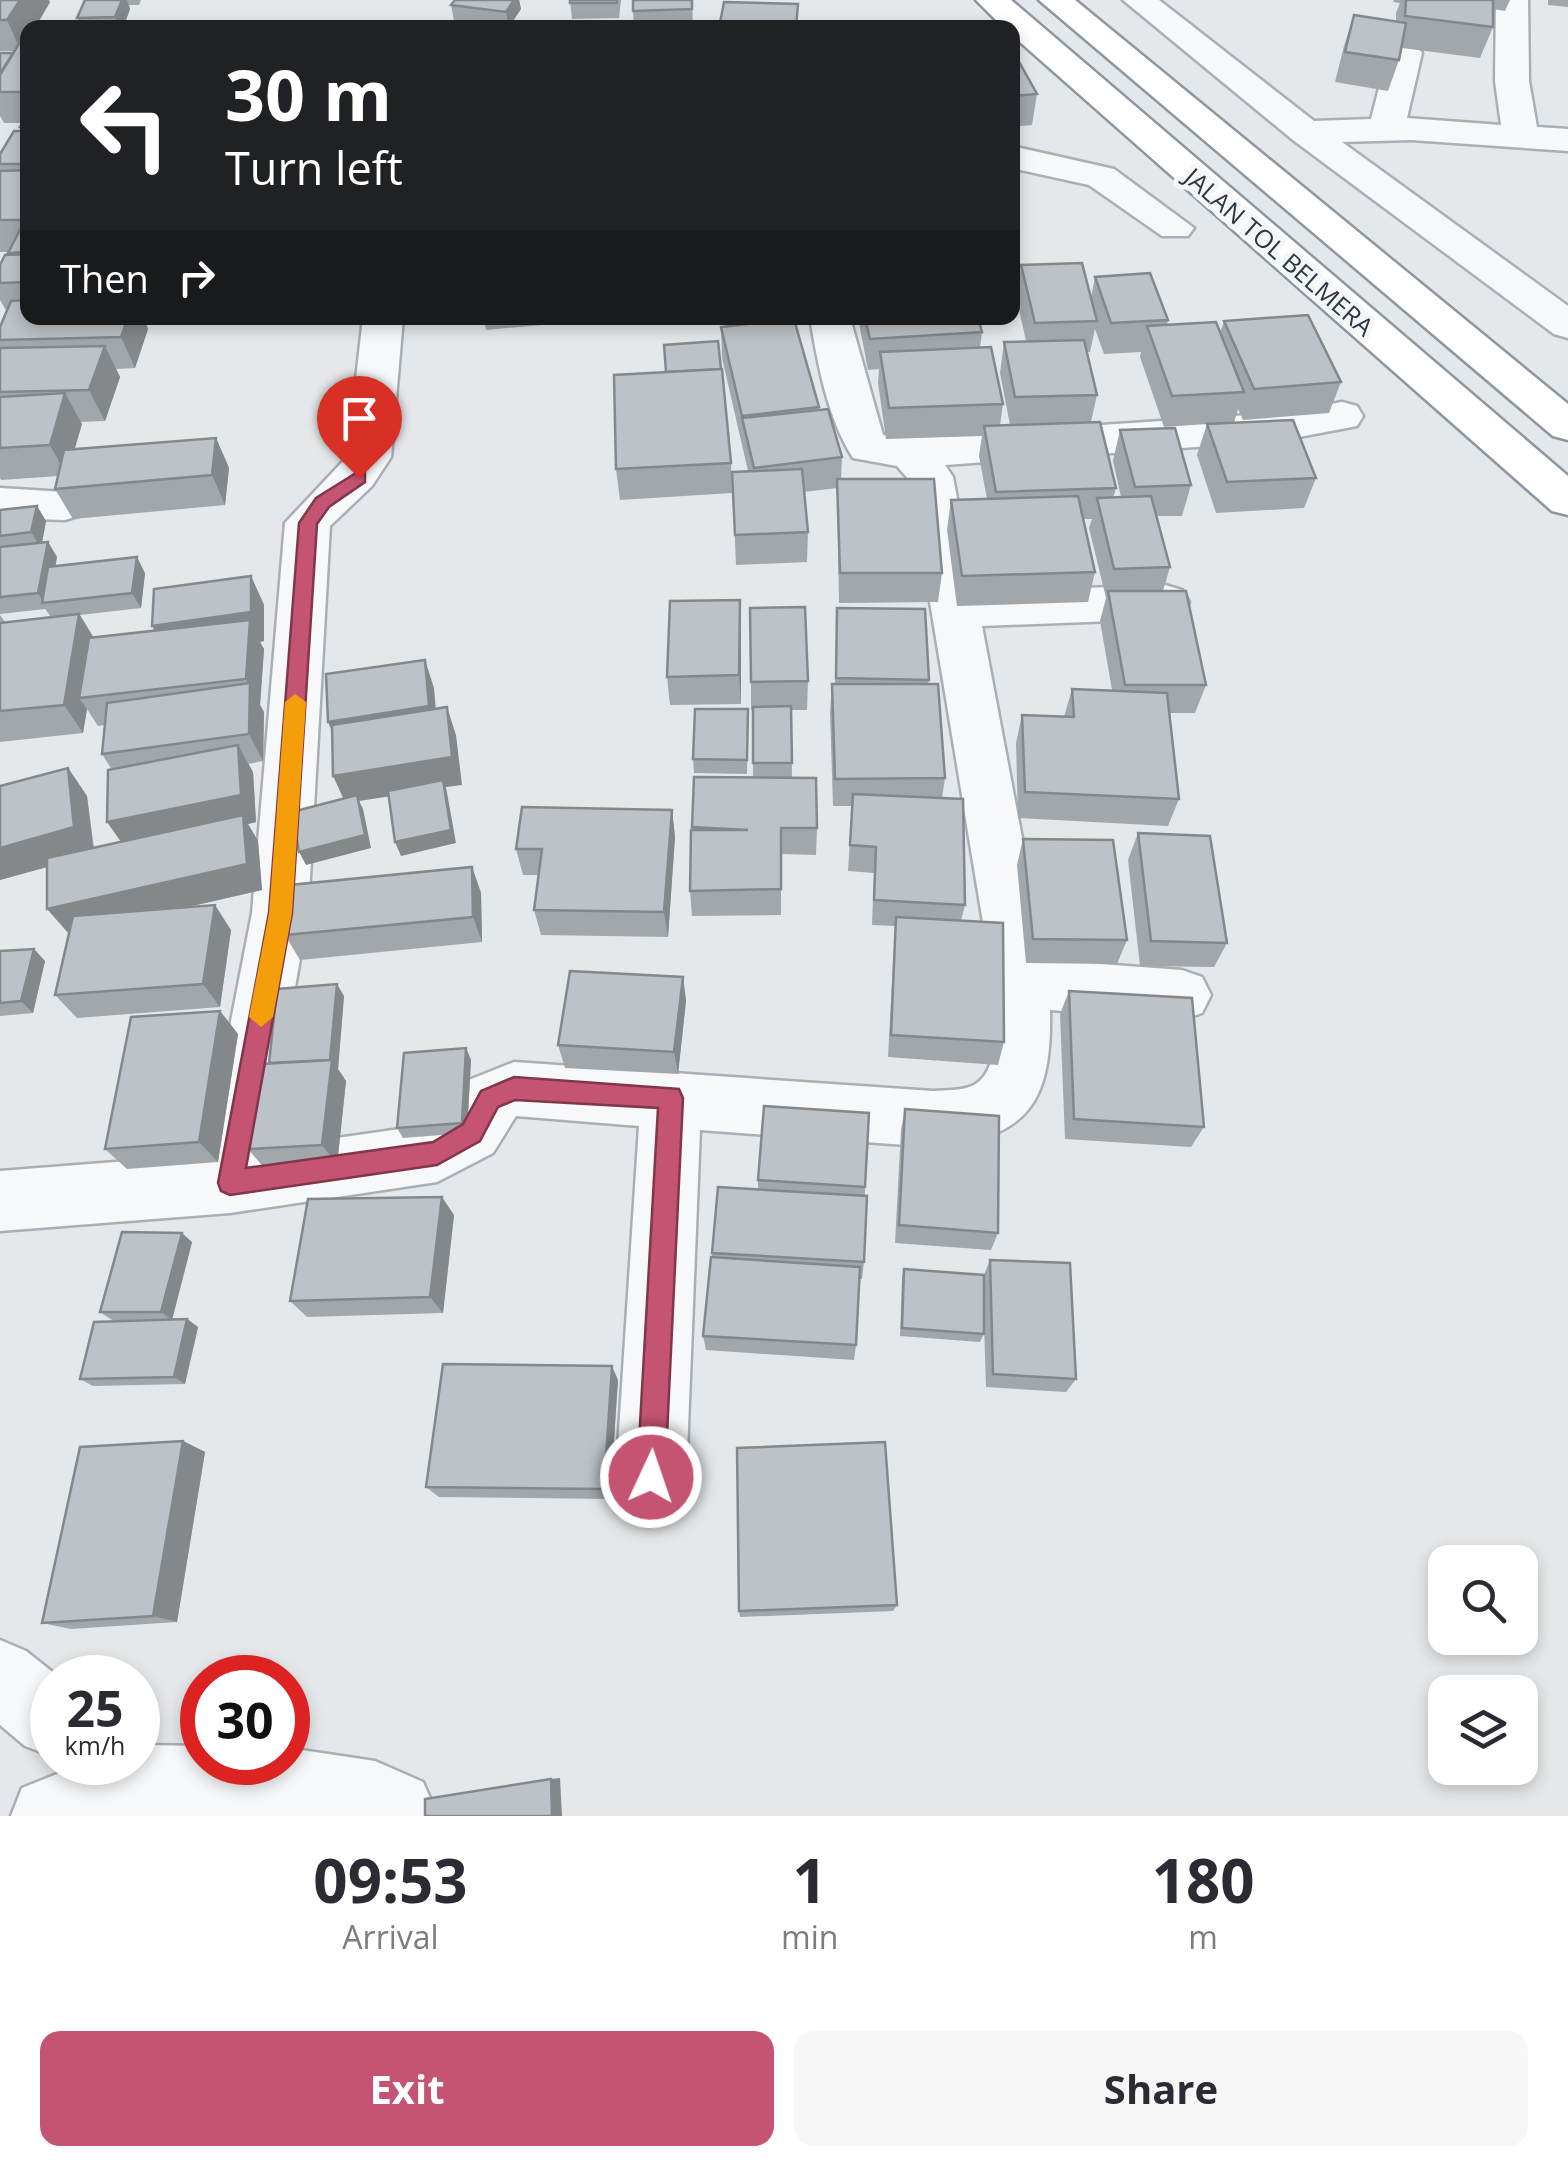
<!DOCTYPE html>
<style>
:root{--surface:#fff;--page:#f7f7f7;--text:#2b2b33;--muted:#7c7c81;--accent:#c55473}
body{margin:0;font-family:"Open Sans",sans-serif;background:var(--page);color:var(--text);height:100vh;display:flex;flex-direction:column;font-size:38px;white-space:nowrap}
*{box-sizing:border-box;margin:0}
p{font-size:32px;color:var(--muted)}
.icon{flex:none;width:55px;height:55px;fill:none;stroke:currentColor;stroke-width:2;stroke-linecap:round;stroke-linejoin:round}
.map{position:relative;height:1816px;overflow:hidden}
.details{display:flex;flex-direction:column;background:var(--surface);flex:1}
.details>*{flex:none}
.guide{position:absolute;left:20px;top:20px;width:1000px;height:305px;border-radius:20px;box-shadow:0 5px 15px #0003;background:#202124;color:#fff;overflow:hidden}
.fabs{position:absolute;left:1428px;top:1545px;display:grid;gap:20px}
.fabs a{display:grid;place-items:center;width:110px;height:110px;border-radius:20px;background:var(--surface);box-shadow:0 5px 15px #0003;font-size:50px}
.speed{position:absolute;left:30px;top:1655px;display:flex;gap:20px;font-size:50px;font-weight:700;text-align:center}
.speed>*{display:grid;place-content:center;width:130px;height:130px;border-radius:50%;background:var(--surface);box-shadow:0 5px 15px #0003;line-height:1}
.speed small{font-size:25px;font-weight:400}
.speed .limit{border:15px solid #d22;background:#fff;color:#111}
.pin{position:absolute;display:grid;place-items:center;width:85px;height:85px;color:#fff;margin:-102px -42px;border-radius:50% 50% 50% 0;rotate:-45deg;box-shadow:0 0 10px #0007}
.pin .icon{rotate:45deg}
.me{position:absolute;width:110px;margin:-55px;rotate:3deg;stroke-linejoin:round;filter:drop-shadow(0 0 8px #0008)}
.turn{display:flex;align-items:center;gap:35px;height:210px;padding:0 40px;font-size:45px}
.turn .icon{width:130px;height:130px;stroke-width:2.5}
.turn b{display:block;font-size:70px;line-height:85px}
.then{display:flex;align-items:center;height:95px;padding:0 40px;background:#0003;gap:20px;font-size:38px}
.eta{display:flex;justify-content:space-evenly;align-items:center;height:170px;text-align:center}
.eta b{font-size:60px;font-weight:700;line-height:70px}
.button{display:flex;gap:20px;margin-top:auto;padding:20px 40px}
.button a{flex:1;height:115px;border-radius:20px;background:var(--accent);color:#fff;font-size:40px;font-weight:700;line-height:115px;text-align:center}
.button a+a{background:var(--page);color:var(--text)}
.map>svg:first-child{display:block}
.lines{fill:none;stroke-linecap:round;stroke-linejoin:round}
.street-casing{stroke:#a9afb5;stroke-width:5}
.highway-casing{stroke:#8d97a1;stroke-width:5}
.street{fill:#f7f8f9;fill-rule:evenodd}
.highway{fill:#fff;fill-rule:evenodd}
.wall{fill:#a2a7ab}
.shaded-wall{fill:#84888b}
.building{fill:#bcc2c7;stroke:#84888b;stroke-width:2.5}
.route{fill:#c55473;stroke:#80374b;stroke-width:2.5}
.slow{fill:#f59e0b}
.labels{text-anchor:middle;stroke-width:10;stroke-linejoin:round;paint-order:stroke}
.far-street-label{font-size:25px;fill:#2d3742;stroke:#f4f6f8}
</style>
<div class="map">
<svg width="1568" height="1816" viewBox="0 0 1568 1816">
<rect width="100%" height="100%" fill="#e4e8eb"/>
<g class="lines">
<defs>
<g id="street">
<polygon points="1123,0 1159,0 1314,121 1371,119 1388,53 1393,46 1417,46 1422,53 1407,118 1501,125 1495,81 1496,0 1528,0 1529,81 1537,127 1568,129 1568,151 1411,140 1342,142 1568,306 1568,338 1554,334 1293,140"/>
<polygon points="1012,146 1114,169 1194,228 1188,236 1162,236 1089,185 1012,168"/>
<path d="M 363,318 L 403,318 L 391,457 L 372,486 L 330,526 L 308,913 L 267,1148 L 428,1125 L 451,1113 L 469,1080 L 514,1062 L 933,1091 C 945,1090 961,1091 972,1086 C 1004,1071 993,1012 993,983 L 910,481 L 897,466 L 853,458 C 827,417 818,365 810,318 L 850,318 L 883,435 L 910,438 L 1278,413 L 1342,402 L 1357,406 L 1363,416 L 1357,426 L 1278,441 L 945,465 L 953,477 L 975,592 L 1165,585 L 1182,590 L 1189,602 L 1182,614 L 1165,619 L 982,626 L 1045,960 L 1182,970 L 1202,977 L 1211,995 L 1202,1013 L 1182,1020 L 1050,1010 C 1052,1103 1028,1138 933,1147 L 700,1130 L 686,1477 L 675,1501 L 651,1512 L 627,1501 L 616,1477 L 639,1126 L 516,1116 L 493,1153 L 437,1182 L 230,1213 L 0,1231 L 0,1171 L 205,1155 L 252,913 L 285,523 L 347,457 Z"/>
<polygon points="0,488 81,493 87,504 81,515 65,520 0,518"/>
<polygon points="0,1640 26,1651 60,1678 52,1678 52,1756 25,1746 0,1725"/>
<polygon points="138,1737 147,1745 202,1746 202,1762 288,1762 288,1748 375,1761 423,1782 438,1816 11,1816 22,1788 72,1768 70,1762 138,1762"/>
</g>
<g id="highway">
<polygon points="976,0 1011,0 1568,476 1568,515 1552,511 1012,35 1012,28 1004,28"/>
<polygon points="1039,0 1075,0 1568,404 1568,440 1553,436"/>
</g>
</defs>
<use href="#street" class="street-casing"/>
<use href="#highway" class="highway-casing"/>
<use href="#street" class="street"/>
<use href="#highway" class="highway"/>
</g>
<g class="wall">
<polygon points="0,0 50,2 37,24 80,24 77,18 85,0 141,0 139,5 129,5 130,9 123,28 28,28 28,318 148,329 135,368 116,369 120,377 105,421 80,422 82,424 74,449 216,438 229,468 225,505 73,519 55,489 58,476 1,480 0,478 0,327 7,312 0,300 0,265 9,255 9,252 0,252 0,154 21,131 20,127 22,123 4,123 0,116 0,53 13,53 14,51 0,51"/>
<polygon points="455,0 519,0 521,9 509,27 454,21 451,5"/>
<polygon points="570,0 621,0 619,18 572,19"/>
<polygon points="692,0 693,28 634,28 633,11"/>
<polygon points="1394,0 1510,0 1505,11 1493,9 1493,27 1480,58 1402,48 1399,60 1388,91 1335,82 1344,46 1354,15 1396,22 1396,13 1400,3 1393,2"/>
<polygon points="1548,0 1568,0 1568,7 1548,5"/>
<polygon points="1012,60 1037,94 1032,125 1012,127"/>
<polygon points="1021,265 1091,297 1095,277 1168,320 1167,325 1220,333 1224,321 1341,382 1329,413 1243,420 1238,409 1234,423 1316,478 1304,508 1216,513 1197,455 1207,424 1164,427 1140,357 1141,352 1104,354 1095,329 1090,352 1087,352 1097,395 1091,422 1116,488 1113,498 1121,497 1113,461 1120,430 1191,485 1182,516 1157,516 1170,567 1163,591 1206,685 1195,713 1170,713 1179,799 1168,826 1018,818 1016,743 1022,715 1064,717 1072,689 1112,690 1100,621 1106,598 1089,528 1092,519 1083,519 1095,572 1088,602 957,606 947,530 951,500 987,499 979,456 982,436 886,439 878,383 879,369 868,370 858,318 978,318 982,332 980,348 1003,404 1000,425 1010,425 1000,373 1004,342 1026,341 1016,296"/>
<polygon points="484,318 575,318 575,322 486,330"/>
<polygon points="721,327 819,407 842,457 841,479 942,573 938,602 839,603 837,488 804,492 808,532 807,562 736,565 732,472 748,471 722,358"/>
<polygon points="731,463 732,493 620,500 616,469"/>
<polygon points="37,506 46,521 42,543 48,542 57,557 55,566 145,573 141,608 80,615 94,638 155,631 251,576 264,605 264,641 260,642 264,649 260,705 264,712 263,761 248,764 253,772 256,822 248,824 258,841 262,890 184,908 231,930 220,1007 77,1018 55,995 69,934 47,867 0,880 0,786 68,768 87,796 94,848 121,841 112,770 102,754 105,725 98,726 87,709 83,733 0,742 0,615 5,622 51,617 45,609 0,614 0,510"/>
<polygon points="837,608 929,680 928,684 945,778 942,798 965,905 961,921 1004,1042 998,1065 888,1057 895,926 872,925 874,873 848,871 852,806 833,806 830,713 832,684 835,684"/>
<polygon points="741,629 741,704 670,705 667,677"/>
<polygon points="808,681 807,710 791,710 792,777 753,777 753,710 751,710 751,682"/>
<polygon points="748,709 747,774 694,773 693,759"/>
<polygon points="694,777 817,828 816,855 781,854 781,915 692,916 690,891"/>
<polygon points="672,810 675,837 668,937 541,935 534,910 539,875 523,875 516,849"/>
<polygon points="1138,833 1227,943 1214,967 1140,966 1128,860"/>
<polygon points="1023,839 1127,940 1117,964 1026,963 1017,865"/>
<polygon points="472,867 481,893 482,942 300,960 285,935"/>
<polygon points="0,951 45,961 33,1013 0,1016"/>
<polygon points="683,977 686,1001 678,1074 565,1068 558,1045"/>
<polygon points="1069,991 1204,1127 1191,1147 1065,1139 1060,1014"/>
<polygon points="344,996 338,1069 346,1081 337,1165 265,1169 248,1149 269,1063"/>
<polygon points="220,1011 238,1034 218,1162 127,1169 105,1149"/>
<polygon points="466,1048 471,1060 467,1133 403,1138 397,1128"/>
<polygon points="905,1109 998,1233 991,1250 895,1243 901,1130"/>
<polygon points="758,1180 865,1187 864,1262 862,1279 859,1279 856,1345 854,1360 706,1350 703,1336 712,1253 758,1189"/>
<polygon points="454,1215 443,1313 307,1317 290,1301"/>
<polygon points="192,1242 172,1320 187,1319 198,1327 185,1384 93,1386 80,1379 152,1320 112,1320 100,1312"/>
<polygon points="990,1260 1076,1379 1066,1392 986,1387 984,1324 984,1334 980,1342 900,1336 902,1277 904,1269 984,1275"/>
<polygon points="618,1380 610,1499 439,1497 426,1487"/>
<polygon points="183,1441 205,1452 177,1622 71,1629 42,1623"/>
<polygon points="897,1605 893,1611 740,1617 739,1611"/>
</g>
<g class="shaded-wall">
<polygon points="20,0 49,0 50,2 35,28 28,28 28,40 21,51 7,20"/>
<polygon points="122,0 127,0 130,9 123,28 120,28 115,17"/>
<polygon points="514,0 519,0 521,9 509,27 506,12"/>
<polygon points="128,318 144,318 148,329 135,368 121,337"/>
<polygon points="105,346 120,377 105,421 89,390"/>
<polygon points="65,393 82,424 67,476 50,445"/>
<polygon points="216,438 229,468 225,505 212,475"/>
<polygon points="37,506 46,521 41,548 31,532"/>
<polygon points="48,542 57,557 49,602 44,603 38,593"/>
<polygon points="137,557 145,573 141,608 132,593"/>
<polygon points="251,576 264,605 264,641 260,642 264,649 260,705 264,712 263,761 249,734 249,686 246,679 168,655 152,626"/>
<polygon points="740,600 741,629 741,704 739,675"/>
<polygon points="79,614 97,643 79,698 87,709 83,733 64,705"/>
<polygon points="425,660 434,688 438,734 340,750 328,722"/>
<polygon points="447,707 456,735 462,785 446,787 456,843 401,856 395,842 444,788 359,801 363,809 371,848 306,865 299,852 346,804 333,776"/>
<polygon points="238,745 253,772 256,822 248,824 258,841 262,890 69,934 47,909 126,849 107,822"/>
<polygon points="68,768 87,796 94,854 0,880 0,848"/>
<polygon points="672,810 675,837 668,937 664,912"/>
<polygon points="472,867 481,893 482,942 473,917"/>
<polygon points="215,905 231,930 220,1007 203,984"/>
<polygon points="34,949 45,961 33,1013 21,1001"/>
<polygon points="683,977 686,1001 678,1074 674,1052"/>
<polygon points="337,984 344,996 338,1069 346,1081 337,1165 322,1145"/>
<polygon points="220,1011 238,1034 218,1162 199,1142"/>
<polygon points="466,1048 471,1060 467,1133 462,1123"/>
<polygon points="442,1197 454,1215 443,1313 430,1297"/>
<polygon points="182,1233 192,1242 172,1320 161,1312"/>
<polygon points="187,1319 198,1327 185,1384 174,1377"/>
<polygon points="612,1366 618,1380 610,1499 604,1489"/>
<polygon points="183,1441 205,1452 177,1622 153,1616"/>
<polygon points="560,1778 562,1816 552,1816 551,1779"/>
</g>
<g class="building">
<polygon points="0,0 20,0 7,20 0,20"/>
<polygon points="85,0 122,0 115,17 77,18"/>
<polygon points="455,0 514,0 506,12 451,5"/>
<rect x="570" y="0" width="47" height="3"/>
<polygon points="633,0 692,0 692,9 633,11"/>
<polygon points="1406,0 1493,0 1493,27 1405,16"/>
<polygon points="724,2 798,4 796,28 719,28"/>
<polygon points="1354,15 1406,23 1399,60 1345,52"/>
<polygon points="31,24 83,24 80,28 29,28"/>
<polygon points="28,29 28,85 24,92 0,92 0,75"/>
<polygon points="0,53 13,53 1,72 0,72"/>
<polygon points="1012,60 1018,60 1037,94 1012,96"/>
<polygon points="28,115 28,128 20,127"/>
<polygon points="14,131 28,131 28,164 0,164 0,154"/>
<polygon points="28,170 28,220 0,220 0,171"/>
<polygon points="23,224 28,224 28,252 8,253"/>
<polygon points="28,254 28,282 0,283 0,265 5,255"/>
<polygon points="1082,263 1097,321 1035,323 1021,265"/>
<polygon points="1150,273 1168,320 1111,323 1095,277"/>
<polygon points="28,300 28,318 128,318 121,337 0,340 0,327 11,301"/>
<polygon points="1308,315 1341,382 1254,389 1224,321"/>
<polygon points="865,318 978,318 982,332 870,339"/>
<polygon points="794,319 819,407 742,416 721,327"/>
<polygon points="1216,322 1244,392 1172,396 1147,326"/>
<polygon points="1084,340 1097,395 1015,397 1004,342"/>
<polygon points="718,341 721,369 666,372 664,345"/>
<polygon points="105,346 89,390 0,392 0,348"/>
<polygon points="991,347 1003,404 889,408 880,352"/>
<polygon points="722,369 731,463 616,469 614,375"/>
<polygon points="65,393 50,445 0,448 0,397"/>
<polygon points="828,409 842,457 754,468 742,418"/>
<polygon points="1293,420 1316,478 1227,482 1207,424"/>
<polygon points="1100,422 1116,488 996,492 984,426"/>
<polygon points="1175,428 1191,485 1135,487 1120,430"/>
<polygon points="216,438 212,475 55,489 64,450"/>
<polygon points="802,469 808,532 735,535 732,472"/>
<polygon points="837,479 934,479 942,573 840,573"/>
<polygon points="1078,496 1095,572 962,576 951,500"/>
<polygon points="1151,496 1170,567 1114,569 1097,498"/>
<polygon points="37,506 31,532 0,536 0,510"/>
<polygon points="48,542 38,593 0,597 0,547"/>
<polygon points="137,557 132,593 42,603 48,567"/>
<polygon points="251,576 251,612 152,626 154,589"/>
<polygon points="1108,591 1186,591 1206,685 1125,685"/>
<polygon points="740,600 739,675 667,677 670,601"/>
<polygon points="805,607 808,681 751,682 750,608"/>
<polygon points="837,608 925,609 929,680 836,678"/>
<polygon points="79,614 64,705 0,711 0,623"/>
<polygon points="250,620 246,679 79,698 89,638"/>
<polygon points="425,660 429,706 328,722 326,674"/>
<polygon points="250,683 249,734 102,754 107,703"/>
<polygon points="832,684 938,684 945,778 835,779"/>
<polygon points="1072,689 1167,693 1179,799 1025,792 1022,715 1074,717"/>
<polygon points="791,706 792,763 753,763 753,707"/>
<polygon points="447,707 452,757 333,776 332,725"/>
<polygon points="695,709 748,709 747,760 693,759"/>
<polygon points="238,745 241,795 107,822 108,770"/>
<polygon points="68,768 74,827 0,848 0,786"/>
<polygon points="694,777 816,778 817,828 781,828 781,889 690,891 691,830 748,830 692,827"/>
<polygon points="443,780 451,830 395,842 388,791"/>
<polygon points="853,794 963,799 965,905 874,900 876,847 850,845"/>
<polygon points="357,795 365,835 299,852 292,812"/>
<polygon points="522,807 672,810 664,912 534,910 542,849 516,849"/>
<polygon points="243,815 247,864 47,909 47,858"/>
<polygon points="1138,833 1210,836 1227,943 1151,941"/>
<polygon points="1023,839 1113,840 1127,940 1033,939"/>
<polygon points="472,867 473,917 285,935 290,885"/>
<polygon points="215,905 203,984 55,995 73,916"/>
<polygon points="896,917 1003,923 1004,1042 891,1035"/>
<polygon points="34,949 21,1001 0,1003 0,951"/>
<polygon points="570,971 683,977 674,1052 558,1045"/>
<polygon points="337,984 330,1060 269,1063 277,989"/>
<polygon points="1069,991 1192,998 1204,1127 1074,1119"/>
<polygon points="220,1011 199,1142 105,1149 131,1017"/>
<polygon points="466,1048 462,1123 397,1128 404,1053"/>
<polygon points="332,1060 322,1145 248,1149 261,1064"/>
<polygon points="764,1106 869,1113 865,1187 758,1180"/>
<polygon points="905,1109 999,1116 998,1233 899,1225"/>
<polygon points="718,1187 867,1196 864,1262 712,1253"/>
<polygon points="442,1197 430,1297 290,1301 308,1199"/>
<polygon points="122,1232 182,1233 161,1312 100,1312"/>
<polygon points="711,1257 860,1267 856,1345 703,1336"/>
<polygon points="990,1260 1070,1263 1076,1379 993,1374"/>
<polygon points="904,1269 984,1275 984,1334 902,1328"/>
<polygon points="187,1319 174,1377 80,1379 94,1322"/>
<polygon points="443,1364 612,1366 604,1489 426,1487"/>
<polygon points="183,1441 153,1616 42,1623 80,1447"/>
<polygon points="885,1442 897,1605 739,1611 737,1448"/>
<polygon points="551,1779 552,1816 425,1816 425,1799"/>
</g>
<polygon class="route" points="359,471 365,473 365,482 329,507 317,524 292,913 246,1168 433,1142 463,1124 481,1091 514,1077 679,1089 683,1098 665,1477 661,1487 651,1491 641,1487 637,1477 658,1108 515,1100 498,1107 480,1141 437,1165 230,1195 221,1191 218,1183 269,913 299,523 316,498"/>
<polygon class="slow" points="295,694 306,702 292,913 273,1017 261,1027 249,1017 269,913 285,702"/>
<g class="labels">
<g class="far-street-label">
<text transform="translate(1279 252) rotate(41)" y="9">JALAN TOL BELMERA</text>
</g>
</g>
</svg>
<div class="fabs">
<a><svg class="icon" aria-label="search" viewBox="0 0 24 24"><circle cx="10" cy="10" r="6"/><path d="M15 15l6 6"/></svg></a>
<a><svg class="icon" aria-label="layers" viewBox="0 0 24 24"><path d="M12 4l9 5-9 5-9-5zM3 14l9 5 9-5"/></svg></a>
</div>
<div class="speed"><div>25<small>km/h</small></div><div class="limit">30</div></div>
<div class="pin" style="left:359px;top:478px;background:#d93025"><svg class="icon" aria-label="arrive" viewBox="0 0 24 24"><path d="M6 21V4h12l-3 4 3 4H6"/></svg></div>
<svg class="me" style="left:651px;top:1477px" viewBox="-20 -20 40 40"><circle r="17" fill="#c55473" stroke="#fff" stroke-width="3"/><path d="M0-11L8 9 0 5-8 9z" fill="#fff"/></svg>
<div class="guide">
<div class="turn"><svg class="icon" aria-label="left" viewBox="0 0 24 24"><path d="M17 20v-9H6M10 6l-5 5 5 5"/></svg><div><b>30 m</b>Turn left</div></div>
<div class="then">Then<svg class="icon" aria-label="right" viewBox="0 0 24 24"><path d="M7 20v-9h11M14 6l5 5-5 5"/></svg></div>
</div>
</div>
<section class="details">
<div class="eta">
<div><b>09:53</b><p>Arrival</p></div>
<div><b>1</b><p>min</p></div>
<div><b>180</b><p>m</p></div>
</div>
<div class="button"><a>Exit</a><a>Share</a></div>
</section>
